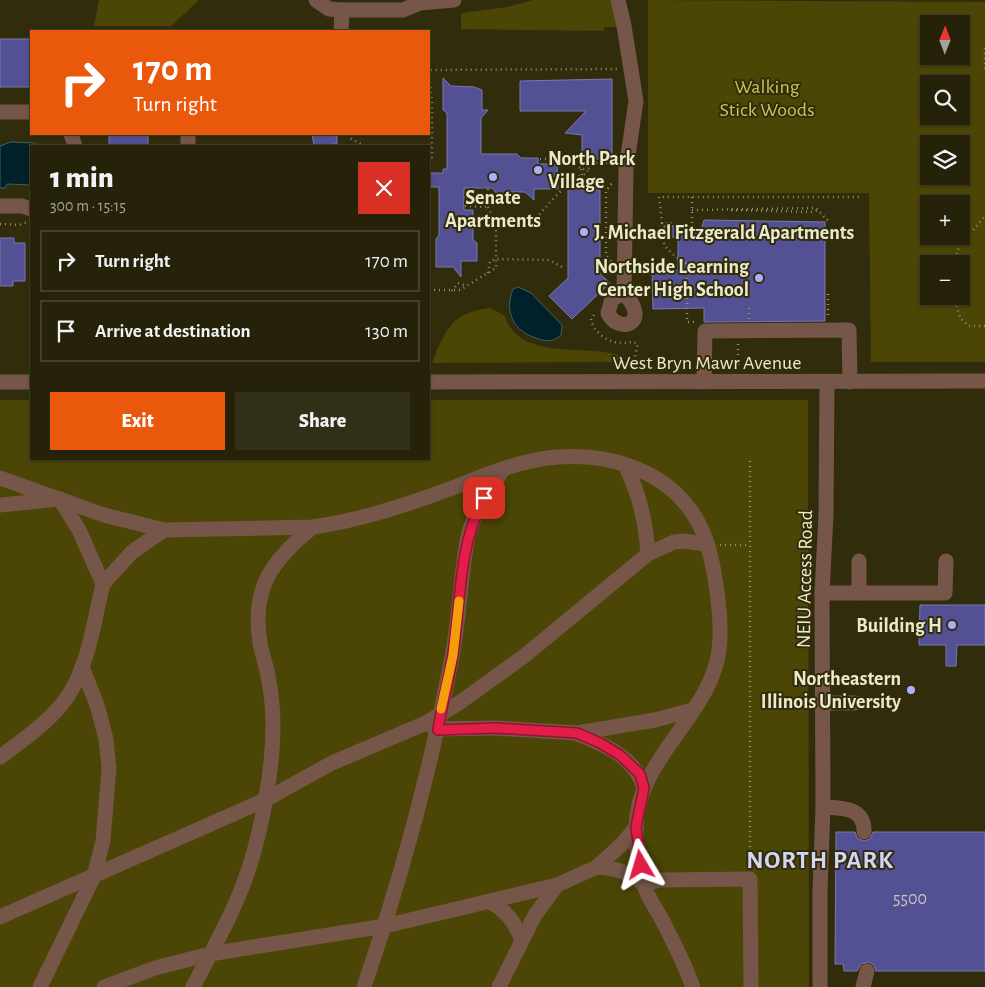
<!DOCTYPE html>
<meta charset="utf-8">
<style>
:root{--surface:#252209;--page:#312f17;--text:#f1f3f6;--muted:#a3a49c;--line:#423f2a;--accent:#ea580c}
body{margin:0;font-family:"Alegreya Sans",sans-serif;background:var(--page);color:var(--text);height:100vh;display:flex;flex-direction:column;font-size:19px;white-space:nowrap}
*{box-sizing:border-box;margin:0}
p{font-size:16px;color:var(--muted)}
.icon{flex:none;width:28px;height:28px;fill:none;stroke:currentColor;stroke-width:2;stroke-linecap:round;stroke-linejoin:round}
.map{position:relative;flex:1;overflow:hidden}
.panel{position:absolute;left:30px;top:145px;width:400px;height:315px;display:flex;flex-direction:column;background:var(--surface);border-radius:0px;box-shadow:0 1px 4px #0004,0 0 0 1px var(--line)}
.panel>*{flex:none}
.banner{position:absolute;left:30px;top:30px;width:400px;height:105px;border-radius:0px;box-shadow:0 1px 4px #0004,0 0 0 1px var(--line);background:#ea580c;color:#fff;overflow:hidden}
.needle{width:32px;rotate:1deg}
.controls{position:absolute;left:920px;top:15px;display:grid;gap:10px}
.controls a{display:grid;place-items:center;width:50px;height:50px;border-radius:0px;background:var(--surface);box-shadow:0 1px 4px #0004,0 0 0 1px var(--line);font-size:25px}
.pin{position:absolute;display:grid;place-items:center;width:42px;height:42px;color:#fff;margin:-21px;border-radius:10px;box-shadow:0 2px 8px #0006}
.me{position:absolute;width:55px;margin:-28px;rotate:353deg;stroke-linejoin:round;filter:drop-shadow(0 0 4px #0008)}
.turn{display:flex;align-items:center;gap:18px;height:105px;padding:0 20px;font-size:22px}
.turn .icon{width:65px;height:65px;stroke-width:2.5}
.turn b{display:block;font-size:35px;line-height:42px}
.round{display:grid;place-items:center;flex:none;width:52px;height:52px;border-radius:0px;background:var(--page)}
.headline{display:flex;align-items:center;justify-content:space-between;height:85px;padding:0 20px}
h1{font-size:30px;font-weight:800;line-height:38px}
.button{display:flex;gap:10px;margin-top:auto;padding:10px 20px}
.button a{flex:1;height:58px;border-radius:0px;background:var(--accent);color:#fff;font-size:20px;font-weight:800;line-height:58px;text-align:center}
.button a+a{background:var(--page);color:var(--text)}
ul{padding:0;list-style:none}
li{display:flex;align-items:center;gap:15px;height:62px;margin:0 10px 8px;padding:0 10px;border:2px solid var(--line);border-radius:0px}
li div{flex:1}
li b{display:block;font-size:19px}
li em{font-style:normal}
.map>svg:first-child{display:block}
.green{fill:#4b4506;fill-rule:evenodd}
.water{fill:#00202a;stroke:#475d5a}
.building{fill:#535193;stroke:#7879b0}
.lines{fill:none;stroke-linecap:round;stroke-linejoin:round}
.path{stroke:#918d6d;stroke-width:2.5;stroke-dasharray:1 4;stroke-linecap:butt}
.minor{stroke:#765649;stroke-width:15}
.route-casing{stroke:#92132f;stroke-width:12}
.route{stroke:#e11d48;stroke-width:9}
.slow{stroke:#f59e0b;stroke-width:9}
.poi-dot{fill:#adaffb;stroke:#312d0c;stroke-width:2}
.labels{text-anchor:middle;stroke-width:4;stroke-linejoin:round;paint-order:stroke}
.number-label{font-size:18px;fill:#c6c4bd}
.park-label{font-size:20px;fill:#d1c452;stroke:#312d0c}
.poi-label{font-size:20px;font-weight:bold;fill:#edeacb;stroke:#312d0c;text-anchor:end}
.street-label{font-size:20px;fill:#edeacb;stroke:#312d0c}
.district-label{font-size:25px;font-weight:bold;letter-spacing:1px;fill:#d3d5f2;stroke:#312d0c}
</style>
<div class="map">
<svg width="985" height="987" viewBox="0 0 985 987">
<rect width="100%" height="100%" fill="#312d0c"/>
<g class="green">
<polygon points="99,0 199,0 171,26 94,26"/>
<polygon points="533,0 611,0 617,27 604,27 604,31 461,29 461,13 508,7"/>
<path d="M 648,0 L 985,2 L 985,362 L 871,362 L 869,193 L 648,193 ZM 929,24 L 961,24 L 961,56 L 929,56 ZM 929,84 L 961,84 L 961,116 L 929,116 ZM 929,144 L 961,144 L 961,176 L 929,176 ZM 929,204 L 961,204 L 961,236 L 929,236 ZM 929,264 L 961,264 L 961,296 L 929,296 Z"/>
<path d="M 490,308 L 505,316 C 519,362 585,343 621,356 L 625,362 L 432,363 C 445,330 452,312 490,308 Z"/>
<polygon points="0,400 31,400 31,459 429,459 429,400 808,400 809,987 0,987"/>
</g>
<g class="water">
<polygon points="11,142 33,143 43,146 31,146 31,185 7,184 5,188 0,188 0,146"/>
<path d="M 518,287 L 531,293 L 562,325 L 561,335 C 553,342 546,342 536,338 C 513,331 504,311 513,289 Z"/>
</g>
<g class="building">
<rect x="0" y="39" width="31" height="48"/>
<polygon points="443,78 451,86 474,87 482,90 482,110 488,110 481,118 481,154 517,154 521,158 538,158 538,164 557,164 558,189 534,189 534,200 525,192 507,192 507,205 492,188 464,188 464,210 473,210 473,240 477,243 477,261 461,261 461,277 453,267 436,267 436,239 439,235 439,187 429,187 429,173 443,173 443,169 447,169 447,113 443,110"/>
<polygon points="612,79 612,159 582,159 582,135 565,133 586,111 520,111 520,81"/>
<rect x="109" y="134" width="39" height="12"/>
<polygon points="312,134 337,134 337,144 333,144 333,146 314,146"/>
<polygon points="568,189 600,190 600,274 610,283 572,319 549,296 568,278"/>
<polygon points="704,220 825,222 825,321 704,322 704,308 653,309 652,271 678,270 678,230 701,230"/>
<polygon points="664,226 677,226 678,237 664,237"/>
<polygon points="0,238 14,238 14,243 25,243 25,281 13,281 13,286 0,286"/>
<polygon points="920,605 985,605 985,645 957,645 956,666 946,666 946,645 919,645"/>
<polygon points="836,832 855,832 857,838 864,841 870,839 873,832 985,832 985,971 876,971 874,965 869,962 861,964 857,971 844,971 843,964 835,964"/>
</g>
<g class="lines">
<g class="path">
<polyline points="985,48 985,71"/>
<polyline points="429,69 429,48"/>
<polyline points="350,134 350,138 364,146"/>
<polyline points="429,159 432,160 432,104 429,70 617,69"/>
<polyline points="540,159 596,160 596,163"/>
<polyline points="572,160 581,169 588,169 596,163 613,163"/>
<polyline points="581,169 584,187"/>
<polyline points="692,197 692,228 679,228 679,224 662,223 659,197 860,197"/>
<polyline points="489,202 500,202"/>
<polyline points="465,206 488,207 488,189"/>
<path d="M 488,207 L 496,223 L 533,222 C 543,211 571,175 586,174 L 588,169"/>
<polyline points="692,210 816,208 829,222"/>
<polyline points="731,210 814,212 818,210"/>
<path d="M 662,223 C 661,247 666,248 683,263 L 704,264"/>
<polyline points="0,224 19,225 28,222"/>
<polyline points="611,261 606,256 606,191 612,183"/>
<polyline points="687,263 687,322 697,322"/>
<polyline points="954,264 959,247 985,216"/>
<polyline points="488,273 490,261 496,259 549,260 564,268"/>
<polyline points="429,290 460,290 496,268 496,223"/>
<polyline points="452,291 458,283 467,286"/>
<polyline points="828,294 828,317"/>
<polyline points="954,296 960,318 969,326 985,326"/>
<polyline points="749,308 749,319"/>
<path d="M 594,315 L 591,319 C 593,332 608,343 621,343 C 628,343 631,341 638,344 L 633,364"/>
<polyline points="429,331 431,331"/>
<polyline points="738,365 738,344"/>
<polyline points="720,545 749,545"/>
<polyline points="750,867 750,458"/>
</g>
<g class="minor">
<polyline points="316,0 329,9 342,10 403,10 420,3 454,0"/>
<path d="M 618,0 L 624,26 L 636,101 L 626,169 L 624,293 C 653,325 617,334 608,313 L 612,299 L 624,293"/>
<polyline points="341,31 342,10"/>
<polyline points="0,112 31,112"/>
<polyline points="71,134 75,146"/>
<polyline points="188,146 188,134"/>
<polyline points="0,206 22,206 31,209"/>
<polyline points="0,382 31,382"/>
<polyline points="429,382 985,381"/>
<polyline points="704,382 705,331 849,330 850,382"/>
<path d="M 625,465 C 640,494 646,522 648,554"/>
<path d="M 0,478 L 104,515 L 164,530 L 313,527 C 362,520 409,504 455,487 C 488,474 521,460 557,457 C 614,453 675,473 701,528 C 710,546 714,571 717,591 C 720,616 723,643 715,668 C 697,725 636,765 636,828 C 636,845 639,867 643,883 C 646,894 654,906 660,916 C 672,939 684,962 693,987"/>
<polyline points="0,505 60,499 79,530 103,584 132,552 164,530"/>
<polyline points="859,561 859,593"/>
<polyline points="822,593 945,593 946,561"/>
<polyline points="822,703 855,703"/>
<polyline points="429,725 438,729 495,728 577,733 655,720 692,710"/>
<path d="M 578,734 C 605,745 635,757 644,788"/>
<path d="M 0,757 C 24,739 50,722 68,696 C 89,664 94,620 103,584"/>
<path d="M 823,807 C 842,808 865,807 864,832"/>
<path d="M 597,867 C 615,868 630,872 643,884 L 661,880 L 750,879 L 751,987"/>
<path d="M 490,902 C 507,910 516,924 522,941"/>
<polyline points="0,917 265,800 332,763 426,723 459,703 523,657 648,554 674,542 684,541 706,544"/>
<polyline points="40,987 94,876 103,841 109,768 106,739 97,705 82,667"/>
<polyline points="104,987 155,968 210,954 385,926 557,885 597,867 623,843 636,827"/>
<path d="M 193,987 C 210,954 230,920 243,885 C 256,851 264,813 269,778 C 274,744 275,709 268,676 C 266,665 262,654 260,643 C 251,588 272,560 313,527"/>
<path d="M 364,987 C 401,879 431,769 452,657 C 460,616 460,573 469,532 L 475,516 L 503,469"/>
<polyline points="499,987 535,915 557,885"/>
<polyline points="820,987 820,891 823,807 822,593 826,514 827,382"/>
<polyline points="863,987 867,971"/>
</g>
</g>
<g class="lines">
<defs>
<path id="route" d="M 484,498 C 458,547 461,602 453,654 C 449,680 442,704 438,730 L 495,728 L 577,733 L 600,743 L 620,755 L 640,774 L 644,788 L 636,827 L 641,865"/>
</defs>
<use href="#route" class="route-casing"/>
<use href="#route" class="route"/>
<polyline class="slow" points="441,709 453,655 459,601"/>
</g>
<g class="poi-dot">
<circle cx="538" cy="170" r="5"/>
<circle cx="493" cy="177" r="5"/>
<circle cx="584" cy="232" r="5"/>
<circle cx="759" cy="278" r="5"/>
<circle cx="952" cy="625" r="5"/>
<circle cx="911" cy="690" r="5"/>
</g>
<g class="labels">
<g class="number-label">
<text x="910" y="904">5500</text>
</g>
<g class="park-label">
<text x="767" y="93">Walking<tspan x="767" dy="23">Stick Woods</tspan></text>
</g>
<g class="poi-label">
<text x="548" y="165" text-anchor="start">North Park<tspan x="548" dy="23">Village</tspan></text>
<text x="493" y="204" text-anchor="middle">Senate<tspan x="493" dy="23">Apartments</tspan></text>
<text x="594" y="239" text-anchor="start">J. Michael Fitzgerald Apartments</text>
<text x="749" y="273">Northside Learning<tspan x="749" dy="23">Center High School</tspan></text>
<text x="942" y="632">Building H</text>
<text x="901" y="685">Northeastern<tspan x="901" dy="23">Illinois University</tspan></text>
</g>
<g class="street-label">
<text x="707" y="369">West Bryn Mawr Avenue</text>
<text transform="translate(804 579) rotate(-89)" y="7">NEIU Access Road</text>
</g>
<g class="district-label">
<text x="820" y="868">NORTH PARK</text>
</g>
</g>
</svg>
<div class="controls">
<a><svg class="needle" viewBox="-14 -14 28 28"><path d="M0-13l5 13h-10z" fill="#e53935"/><path d="M0 13l5-13h-10z" fill="#a3a49c"/></svg></a>
<a><svg class="icon" aria-label="search" viewBox="0 0 24 24"><circle cx="10" cy="10" r="6"/><path d="M15 15l6 6"/></svg></a>
<a><svg class="icon" aria-label="layers" viewBox="0 0 24 24"><path d="M12 4l9 5-9 5-9-5zM3 14l9 5 9-5"/></svg></a>
<a>+</a>
<a>−</a>
</div>
<div class="pin" style="left:484px;top:498px;background:#d93025"><svg class="icon" aria-label="arrive" viewBox="0 0 24 24"><path d="M6 21V4h12l-3 4 3 4H6"/></svg></div>
<svg class="me" style="left:641px;top:865px" viewBox="-20 -20 40 40"><path d="M0-17L14 15 0 8-14 15z" fill="#e11d48" stroke="#fff" stroke-width="4"/></svg>
<div class="banner">
<div class="turn"><svg class="icon" aria-label="right" viewBox="0 0 24 24"><path d="M7 20v-9h11M14 6l5 5-5 5"/></svg><div><b>170 m</b>Turn right</div></div>
</div>
<section class="panel">
<div class="headline"><div><h1>1 min</h1><p>300 m · 15:15</p></div><a class="round" style="background:#d93025;color:#fff"><svg class="icon" aria-label="close" viewBox="0 0 24 24"><path d="M6 6l12 12M18 6L6 18"/></svg></a></div>
<ul>
<li><svg class="icon" aria-label="right" viewBox="0 0 24 24"><path d="M7 20v-9h11M14 6l5 5-5 5"/></svg><div><b>Turn right</b></div><em>170 m</em></li>
<li><svg class="icon" aria-label="arrive" viewBox="0 0 24 24"><path d="M6 21V4h12l-3 4 3 4H6"/></svg><div><b>Arrive at destination</b></div><em>130 m</em></li>
</ul>
<div class="button"><a>Exit</a><a>Share</a></div>
</section>
</div>
